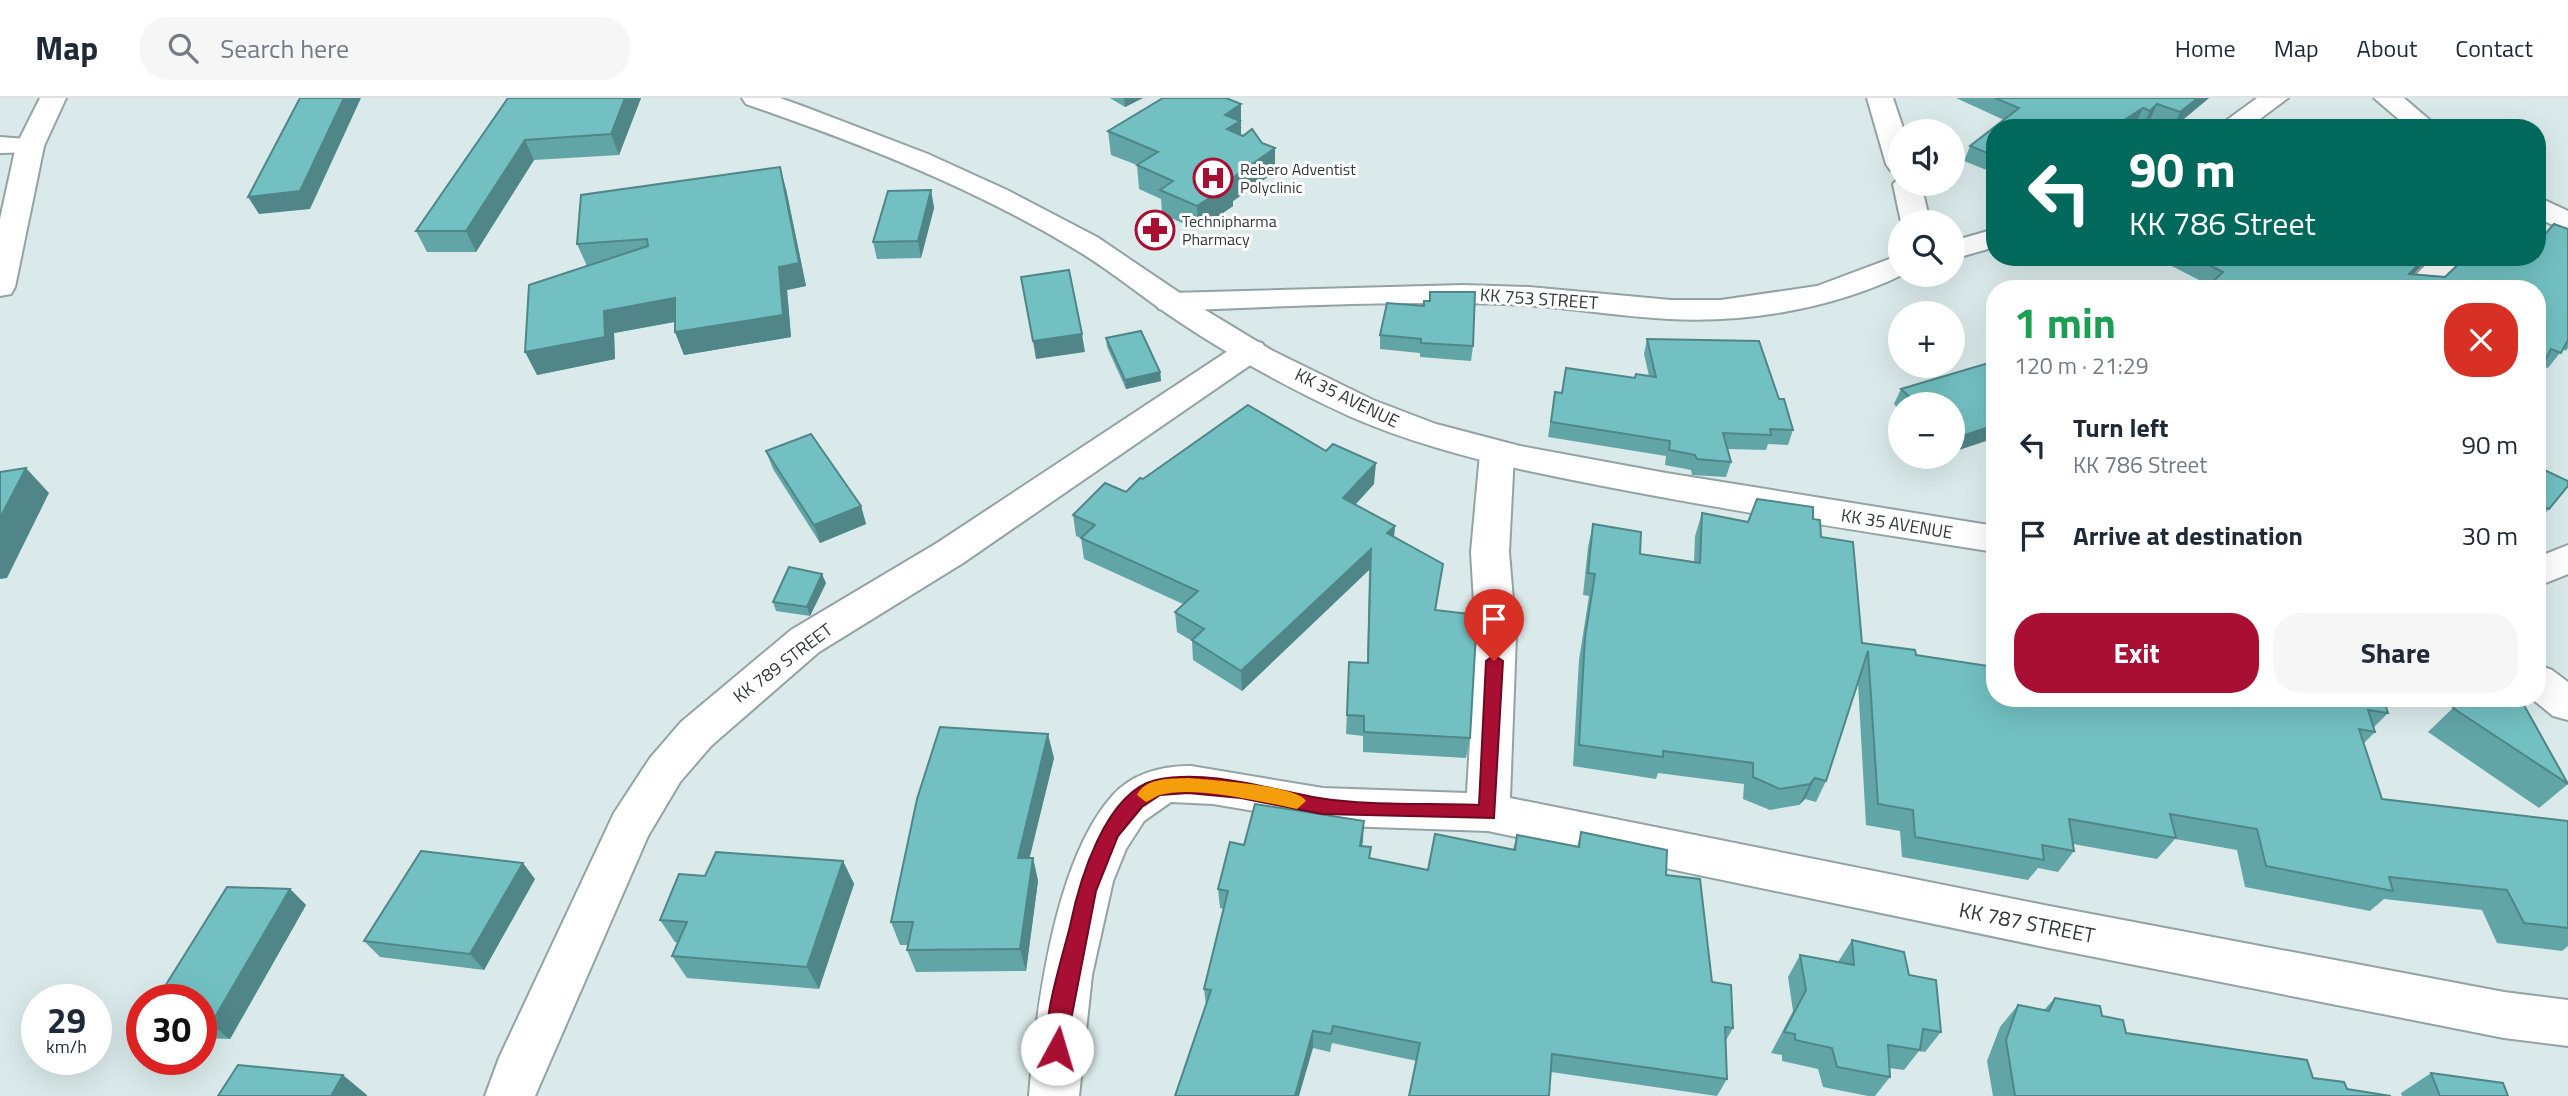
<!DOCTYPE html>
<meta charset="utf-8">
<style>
:root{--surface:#fff;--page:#f6f6f7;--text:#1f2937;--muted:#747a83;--line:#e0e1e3;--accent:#a80f32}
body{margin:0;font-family:"Titillium Web",sans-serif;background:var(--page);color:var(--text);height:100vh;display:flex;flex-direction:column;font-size:26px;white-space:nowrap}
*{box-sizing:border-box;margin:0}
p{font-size:23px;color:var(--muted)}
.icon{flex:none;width:38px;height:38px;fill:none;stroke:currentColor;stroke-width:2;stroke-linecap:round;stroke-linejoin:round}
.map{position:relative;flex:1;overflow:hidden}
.drawer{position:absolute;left:1986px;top:182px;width:560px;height:427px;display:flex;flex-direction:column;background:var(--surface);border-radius:28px;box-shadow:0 7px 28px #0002}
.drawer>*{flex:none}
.hud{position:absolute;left:1986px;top:21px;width:560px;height:147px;border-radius:28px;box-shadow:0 7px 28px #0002;background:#00695c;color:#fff;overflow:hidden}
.tools{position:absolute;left:1888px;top:21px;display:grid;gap:14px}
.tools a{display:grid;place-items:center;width:77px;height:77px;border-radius:50%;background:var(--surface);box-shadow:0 7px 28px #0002;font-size:35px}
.speed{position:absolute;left:21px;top:886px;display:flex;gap:14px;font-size:35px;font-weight:700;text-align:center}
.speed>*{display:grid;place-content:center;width:91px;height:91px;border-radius:50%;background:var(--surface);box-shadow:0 7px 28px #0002;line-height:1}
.speed small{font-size:18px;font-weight:400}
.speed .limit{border:10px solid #d22;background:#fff;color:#111}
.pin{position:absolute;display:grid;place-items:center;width:60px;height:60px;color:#fff;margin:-72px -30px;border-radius:50% 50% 50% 0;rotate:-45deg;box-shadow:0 0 7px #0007}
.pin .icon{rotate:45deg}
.me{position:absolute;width:77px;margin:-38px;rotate:6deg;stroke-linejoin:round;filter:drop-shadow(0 0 5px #0008)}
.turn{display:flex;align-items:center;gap:24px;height:147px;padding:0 28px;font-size:32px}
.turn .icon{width:91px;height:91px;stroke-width:2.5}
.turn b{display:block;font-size:49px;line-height:60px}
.round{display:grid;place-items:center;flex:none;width:74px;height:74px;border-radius:28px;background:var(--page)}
.headline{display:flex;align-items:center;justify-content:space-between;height:119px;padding:0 28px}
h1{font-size:42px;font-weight:700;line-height:52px;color:#1e9e55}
.action{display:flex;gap:14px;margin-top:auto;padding:14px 28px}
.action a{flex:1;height:80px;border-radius:28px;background:var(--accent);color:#fff;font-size:28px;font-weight:700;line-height:80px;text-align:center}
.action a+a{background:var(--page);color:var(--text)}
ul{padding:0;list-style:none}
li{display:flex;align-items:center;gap:21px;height:91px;padding:0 28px}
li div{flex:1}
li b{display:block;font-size:26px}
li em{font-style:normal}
header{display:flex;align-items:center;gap:42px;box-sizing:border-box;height:98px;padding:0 35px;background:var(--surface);border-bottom:2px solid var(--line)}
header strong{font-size:33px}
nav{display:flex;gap:38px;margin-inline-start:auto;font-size:24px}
.search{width:490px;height:63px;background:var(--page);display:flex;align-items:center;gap:18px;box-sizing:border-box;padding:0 24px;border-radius:28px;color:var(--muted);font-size:26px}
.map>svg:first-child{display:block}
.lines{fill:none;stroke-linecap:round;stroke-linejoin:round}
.minor-casing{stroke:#93a2a2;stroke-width:4}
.major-casing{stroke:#93a2a2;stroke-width:4}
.minor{fill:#fff;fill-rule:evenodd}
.major{fill:#fff;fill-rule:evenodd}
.wall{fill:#62a5a7}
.shaded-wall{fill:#508688}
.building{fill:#72c0c2;stroke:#508688;stroke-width:2}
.route{fill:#a80f32;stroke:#6d0a20;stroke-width:2}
.slow{fill:#f59e0b}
.labels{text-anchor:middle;stroke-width:6;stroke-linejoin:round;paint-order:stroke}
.far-poi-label{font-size:16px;fill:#333939;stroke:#fff;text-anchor:start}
.street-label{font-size:18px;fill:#333939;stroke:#fff}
.near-street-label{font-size:21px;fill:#333939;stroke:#fff}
</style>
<header>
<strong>Map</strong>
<div class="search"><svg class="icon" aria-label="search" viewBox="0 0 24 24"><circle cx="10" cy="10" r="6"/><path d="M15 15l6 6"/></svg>Search here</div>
<nav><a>Home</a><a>Map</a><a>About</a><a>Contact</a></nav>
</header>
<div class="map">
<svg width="2568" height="998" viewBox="0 0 2568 998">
<rect width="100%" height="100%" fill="#daeaea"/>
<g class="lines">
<defs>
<g id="minor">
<polygon points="1867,0 1893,0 1904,33 1900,33 1900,74 1890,72 1886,66"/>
<polygon points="2257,0 2288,0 2248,30 2216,30"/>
<polygon points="2374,0 2404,0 2439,30 2409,30"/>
<polygon points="0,39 40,42 44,48 40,54 0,55"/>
<polygon points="1900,79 1900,86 1921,86 1930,124 1901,124 1893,86"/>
<polygon points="2538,99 2568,113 2568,134 2538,120"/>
<polygon points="1995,131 1995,149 1953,161 1953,143"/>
<path d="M 1900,157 L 1902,177 C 1831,211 1747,225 1669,221 C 1614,218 1560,208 1505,206 C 1393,203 1281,208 1170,213 L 1159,211 L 1154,204 L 1159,197 L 1170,195 L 1463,187 L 1529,189 L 1671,202 L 1721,202 L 1817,188 Z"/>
<polygon points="2434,159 2467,159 2434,191 2401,191"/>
<polygon points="1251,242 1262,245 1267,252 1262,259 963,465 819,554 711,648 680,684 648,738 535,998 485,998 499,960 614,715 650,660 681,624 791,532 937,445 1240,245"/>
<path d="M 1497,344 L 1509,348 L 1514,356 L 1509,454 L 1516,538 L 1510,700 L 2049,808 L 2504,894 L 2568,902 L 2568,948 L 2504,940 L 2049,850 L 1488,733 L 1343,728 L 1213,706 L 1171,704 L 1144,723 L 1126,751 L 1113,783 L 1092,877 L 1079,998 L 1029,998 C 1036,913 1054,762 1113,697 C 1133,675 1162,668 1191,668 L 1323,690 L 1467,695 L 1476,538 L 1471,454 L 1480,356 L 1485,348 Z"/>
<polygon points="2538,567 2552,572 2568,584 2568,622 2553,618 2531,600 2538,600"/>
</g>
<g id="major">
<polygon points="40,0 66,0 44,48 15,189 11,196 0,198 0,121 16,48"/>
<path d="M 742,0 L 780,0 L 805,9 L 928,56 L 1007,92 L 1097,139 L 1202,210 L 1273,253 L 1373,302 L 1436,326 L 1520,348 L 1666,375 L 1995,428 L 1995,454 C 1873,435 1750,416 1629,393 C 1534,375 1438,357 1349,318 C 1290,291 1232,259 1178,223 C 1142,199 1109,171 1073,150 C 970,88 858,45 746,6 Z"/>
<polygon points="2568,447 2568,476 2538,488 2538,459"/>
</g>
</defs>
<use href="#minor" class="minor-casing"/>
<use href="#major" class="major-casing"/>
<use href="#minor" class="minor"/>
<use href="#major" class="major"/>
</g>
<g class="wall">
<polygon points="508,0 641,0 619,57 534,62 476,154 427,154 416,133"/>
<polygon points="1110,0 1143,0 1125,9"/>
<polygon points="1956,0 2209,0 2173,30 2150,22 2143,28 2136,25 1995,30 1995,80 1993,79 1994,75 1964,63 1970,48 2004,22"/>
<polygon points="1242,29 1241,30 1241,37 1275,50 1275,74 1233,103 1233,108 1198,132 1162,116 1161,101 1139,91 1137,67 1111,57 1108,33"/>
<polygon points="786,91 806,188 787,192 791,239 684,257 675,234 675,224 614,235 615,261 537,277 587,168 577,146"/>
<polygon points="931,92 934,110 921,160 877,161 873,144"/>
<polygon points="2568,131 2568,250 2566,253 2563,251 2548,270 2542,268 2538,273 2538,191 2209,187 2154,159 2430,159 2413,176 2445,179 2538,159"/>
<polygon points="1430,194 1473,248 1471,263 1420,259 1420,255 1380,251 1380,237 1424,208 1429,203"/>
<polygon points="1106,240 1160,274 1161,283 1126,291 1107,249"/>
<polygon points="1647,241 1779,301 1793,332 1788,347 1768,346 1766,352 1727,351 1731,364 1726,379 1692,377 1691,372 1665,367 1666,358 1548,339 1555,294 1562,295 1566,270 1635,280 1649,278 1644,256"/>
<polygon points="1901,291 1953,306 1900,306 1900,313 1894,306"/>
<polygon points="766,353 861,408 866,426 820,445 773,371"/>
<polygon points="2538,369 2549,411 2538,423"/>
<polygon points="1143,381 1374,386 1355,407 1395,428 1394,439 1440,486 1436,512 1470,640 1466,660 1363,654 1363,638 1346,636 1349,564 1367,565 1369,472 1242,593 1193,562 1192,543 1177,534 1175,514 1183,506 1084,461 1081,440 1076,438 1073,417 1126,394"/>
<polygon points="1702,415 1748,424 1813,421 1862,545 1916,557 1995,600 2383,600 2388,615 2373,630 2375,634 2364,645 2382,701 2568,723 2568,848 2562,853 2497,845 2482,812 2384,801 2370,813 2245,789 2237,752 2175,741 2157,761 2073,746 2074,753 2058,774 2038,770 2028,782 1902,759 1900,733 1866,727 1858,585 1826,683 1816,704 1805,701 1799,707 1770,712 1743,701 1744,686 1658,675 1656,681 1573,668 1579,562 1589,498 1583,497 1588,449 1593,426 1640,456 1694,464 1695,438"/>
<polygon points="826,485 810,518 776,513 773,504"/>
<polygon points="2453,610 2568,686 2539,710 2428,634"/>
<polygon points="1054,660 1029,760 1033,760 1038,783 1026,873 916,874 907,852 908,847 900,847 891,824"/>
<polygon points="1364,723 1362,748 1370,760 1428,772 1513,751 1517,737 1577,749 1581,734 1666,777 1712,884 1733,930 1725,944 1727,981 1717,998 1551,974 1417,963 1332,945 1330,954 1313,950 1206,907 1204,891 1224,811 1220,810 1218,791 1244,747"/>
<polygon points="843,763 854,786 819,891 687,880 672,858 678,845 675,844 660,822"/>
<polygon points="535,781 484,872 380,859 364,843"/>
<polygon points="290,791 306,807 230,941 201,940 201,901"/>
<polygon points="1852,842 1909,877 1941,934 1925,954 1919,953 1904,972 1889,970 1890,979 1875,998 1868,998 1823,989 1818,971 1782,963 1782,957 1771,955 1793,913 1788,879 1800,857 1838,864"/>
<polygon points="2055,900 2102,918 2126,935 2313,980 2347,991 2391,998 1993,998 1987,963 2000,929 2018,907 2044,912"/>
<polygon points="2431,975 2508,998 2402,998 2401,995"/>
</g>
<g class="shaded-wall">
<polygon points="344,0 361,0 310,111 259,116 248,99"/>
<polygon points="625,0 641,0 619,57 611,36"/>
<polygon points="1124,0 1143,0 1125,9"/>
<polygon points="2198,0 2209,0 2173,30 2180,14"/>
<polygon points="1241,6 1241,46 1228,54 1225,17"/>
<polygon points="2157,6 2150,22 2143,28 2150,13"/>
<polygon points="2143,10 2136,25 2129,30 2112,30"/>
<polygon points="525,42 534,62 476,154 466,133"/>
<polygon points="1275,50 1275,74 1233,103 1233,108 1198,132 1197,108 1228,83"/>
<polygon points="780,69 786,91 806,188 787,192 791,239 684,257 675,234 779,169"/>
<polygon points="931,92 934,110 921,160 918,143"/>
<polygon points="2426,159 2430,159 2399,191 2409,176"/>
<polygon points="675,200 684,222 614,235 615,261 537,277 525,254 604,213"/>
<polygon points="1082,236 1085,254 1036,261 1033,243"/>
<polygon points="1160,274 1161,283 1126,291 1125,282"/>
<polygon points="1995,327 1995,340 1953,354 1953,341"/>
<polygon points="1376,365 1374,386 1342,421 1343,400"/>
<polygon points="26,370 49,395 7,480 0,481 0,420"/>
<polygon points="861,408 866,426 820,445 814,427"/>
<polygon points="1395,428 1393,449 1387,435"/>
<polygon points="1371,451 1369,472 1242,593 1241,573"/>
<polygon points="822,476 826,485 810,518 807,509"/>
<polygon points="1048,636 1054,660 1024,783 1018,760"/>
<polygon points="1815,680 1805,701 1799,707 1810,686"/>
<polygon points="1364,723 1363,743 1358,767 1360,748"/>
<polygon points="1033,760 1038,783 1026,873 1020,851"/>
<polygon points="843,763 854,786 819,891 807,869"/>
<polygon points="523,765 535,781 484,872 470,856"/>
<polygon points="290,791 306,807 230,941 211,926"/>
<polygon points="1313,933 1313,950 1299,998 1295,998"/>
<polygon points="343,977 367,997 367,998 331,998"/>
</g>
<g class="building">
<polygon points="300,0 344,0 300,93 248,99"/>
<polygon points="508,0 625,0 611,36 525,42 466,133 416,133"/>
<polygon points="1163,0 1226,0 1241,6 1225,17 1240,23 1227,31 1243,38 1252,31 1262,45 1275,50 1228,83 1232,85 1197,108 1160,92 1173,83 1137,67 1158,54 1108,33"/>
<polygon points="1995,0 2198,0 2180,14 2157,6 2150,13 2143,10 2112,30 1995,30 1995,58 1970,48 2019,10"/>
<polygon points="2298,25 2308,29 2311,26 2321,30 2293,30"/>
<polygon points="780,69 799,165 779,169 783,217 675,234 675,200 604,213 605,239 525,254 529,187 648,148 647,141 577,146 581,97"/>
<polygon points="931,92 918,143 873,144 888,93"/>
<polygon points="2554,126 2568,131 2568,242 2561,255 2551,251 2542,268 2538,266 2538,191 2205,191 2223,174 2193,159 2426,159 2409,176 2445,179 2466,159 2538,159 2538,144"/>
<polygon points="1069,172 1082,236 1033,243 1021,179"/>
<polygon points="1430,194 1475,194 1473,248 1421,245 1421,241 1380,237 1387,205 1424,208 1424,203 1430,203"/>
<polygon points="1141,233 1160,274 1125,282 1106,240"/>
<polygon points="1647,241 1759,243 1779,301 1784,301 1793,332 1770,331 1771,337 1723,335 1731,364 1697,361 1695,357 1669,352 1670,343 1551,324 1555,294 1562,295 1566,270 1635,280 1636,276 1656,279"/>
<polygon points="1995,263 1995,327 1953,341 1953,306 1905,306 1914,303 1901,291"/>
<polygon points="1248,307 1326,353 1333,346 1376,365 1343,400 1395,428 1387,435 1443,466 1435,512 1477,517 1470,640 1364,634 1364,618 1347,617 1349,564 1368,565 1371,451 1241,573 1192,542 1204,531 1175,514 1198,493 1081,440 1095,427 1073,417 1105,385 1126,394 1140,380 1143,381"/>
<polygon points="811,336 861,408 814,427 766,353"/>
<polygon points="2538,369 2568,383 2568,388 2549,411 2538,406"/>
<polygon points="26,370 0,420 0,374"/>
<polygon points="1757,401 1813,409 1813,421 1820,422 1821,439 1853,444 1862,545 1915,552 1916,557 1995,569 1995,600 2383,600 2388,615 2368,612 2375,634 2359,631 2382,701 2568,723 2568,830 2524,825 2507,792 2389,779 2393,793 2266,768 2257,731 2170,716 2176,740 2069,721 2074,753 2042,747 2044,762 1915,739 1913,712 1878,706 1868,553 1826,683 1815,680 1810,686 1780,691 1753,679 1753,665 1663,653 1663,659 1579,647 1585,539 1595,476 1588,475 1593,426 1641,434 1640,456 1700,465 1702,415 1748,424"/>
<polygon points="789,469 822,476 807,509 773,504"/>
<polygon points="2465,600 2520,600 2568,686 2453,610"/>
<polygon points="940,629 1048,636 1018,760 1033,760 1020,851 907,852 913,824 891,824 917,701"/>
<polygon points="1255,706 1364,723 1360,748 1371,749 1369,760 1428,772 1435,736 1515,752 1517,737 1579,749 1581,734 1667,752 1666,777 1700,781 1712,884 1731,887 1733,930 1725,929 1727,981 1552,956 1549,998 1409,998 1420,945 1333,928 1331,936 1313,933 1295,998 1175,998 1211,892 1204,891 1228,793 1218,791 1230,744 1244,747"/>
<polygon points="421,753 523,765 470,856 364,843"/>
<polygon points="716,754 843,763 807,869 672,858 687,824 660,822 679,776 705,778"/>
<polygon points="227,789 290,791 211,926 201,926 201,901 157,901"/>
<polygon points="1852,842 1904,854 1909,877 1936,882 1941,934 1923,931 1920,952 1888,947 1890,979 1837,969 1832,950 1795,942 1795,936 1784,934 1806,892 1800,857 1854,867"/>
<polygon points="2055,900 2100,908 2102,918 2123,922 2126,935 2307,962 2313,980 2344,984 2347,991 2391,998 2015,998 2006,942 2018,907 2049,913"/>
<polygon points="238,967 343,977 331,998 218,998"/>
<polygon points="2431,975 2503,985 2508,998 2440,998"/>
</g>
<path class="route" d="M 1494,557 L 1503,563 L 1494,720 L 1322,716 L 1241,700 L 1188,695 L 1160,697 L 1142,709 L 1118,738 L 1096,793 L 1064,958 L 1057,961 L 1050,958 C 1038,931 1063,858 1070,828 C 1079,784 1105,694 1156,682 C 1209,671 1267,691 1319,700 C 1368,708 1429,705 1479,707 L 1486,563 Z"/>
<path class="slow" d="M 1188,680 C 1208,682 1298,687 1306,703 L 1297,711 C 1263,704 1193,687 1160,697 C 1156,698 1151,702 1146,704 L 1137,697 C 1146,679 1170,681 1188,680 Z"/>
<defs>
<symbol id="hospital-ring" viewBox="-11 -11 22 22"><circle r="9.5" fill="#fff" stroke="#a80f32" stroke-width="1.5"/><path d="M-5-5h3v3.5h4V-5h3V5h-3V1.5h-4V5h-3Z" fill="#a80f32"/></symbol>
<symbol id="pharmacy-ring" viewBox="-11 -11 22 22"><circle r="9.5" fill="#fff" stroke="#a80f32" stroke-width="1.5"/><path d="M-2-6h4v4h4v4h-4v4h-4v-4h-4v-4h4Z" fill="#a80f32"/></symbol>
</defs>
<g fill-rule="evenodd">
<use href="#hospital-ring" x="1191" y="58" width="44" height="44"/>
<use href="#pharmacy-ring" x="1133" y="110" width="44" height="44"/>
</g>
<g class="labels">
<g class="far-poi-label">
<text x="1240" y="77">Rebero Adventist<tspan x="1240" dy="18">Polyclinic</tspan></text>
<text x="1182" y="129">Technipharma<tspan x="1182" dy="18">Pharmacy</tspan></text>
</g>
<g class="street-label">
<text transform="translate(1539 201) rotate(4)" y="6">KK 753 STREET</text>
<text transform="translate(1347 300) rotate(26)" y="6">KK 35 AVENUE</text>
<text transform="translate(1897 426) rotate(9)" y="6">KK 35 AVENUE</text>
<text transform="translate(783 565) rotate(-37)" y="6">KK 789 STREET</text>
</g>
<g class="near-street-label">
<text transform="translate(2027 825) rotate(11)" y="7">KK 787 STREET</text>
</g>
</g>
</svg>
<div class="tools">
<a><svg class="icon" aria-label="sound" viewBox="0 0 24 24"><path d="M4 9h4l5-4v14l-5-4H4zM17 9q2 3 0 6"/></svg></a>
<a><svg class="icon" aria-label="search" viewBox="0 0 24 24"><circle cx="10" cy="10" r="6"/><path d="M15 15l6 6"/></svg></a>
<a>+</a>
<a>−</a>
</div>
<div class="speed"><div>29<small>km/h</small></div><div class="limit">30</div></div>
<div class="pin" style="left:1494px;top:563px;background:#d93025"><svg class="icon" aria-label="arrive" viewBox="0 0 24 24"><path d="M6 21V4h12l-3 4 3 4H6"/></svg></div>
<svg class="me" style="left:1057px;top:951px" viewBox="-20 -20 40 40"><circle r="19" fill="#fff"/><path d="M0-13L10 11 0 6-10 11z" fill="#a80f32"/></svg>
<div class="hud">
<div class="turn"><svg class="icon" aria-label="left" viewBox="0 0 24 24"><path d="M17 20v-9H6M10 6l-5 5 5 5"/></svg><div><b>90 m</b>KK 786 Street</div></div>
</div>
<section class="drawer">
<div class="headline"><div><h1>1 min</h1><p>120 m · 21:29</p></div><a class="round" style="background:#d93025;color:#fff"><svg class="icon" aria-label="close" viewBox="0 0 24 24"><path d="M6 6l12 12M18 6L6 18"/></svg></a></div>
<ul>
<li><svg class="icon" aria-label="left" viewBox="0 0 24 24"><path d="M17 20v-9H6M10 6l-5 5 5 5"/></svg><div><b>Turn left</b><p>KK 786 Street</p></div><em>90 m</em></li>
<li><svg class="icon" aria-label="arrive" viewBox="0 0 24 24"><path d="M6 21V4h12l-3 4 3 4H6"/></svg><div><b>Arrive at destination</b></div><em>30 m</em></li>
</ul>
<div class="action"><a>Exit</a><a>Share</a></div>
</section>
</div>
